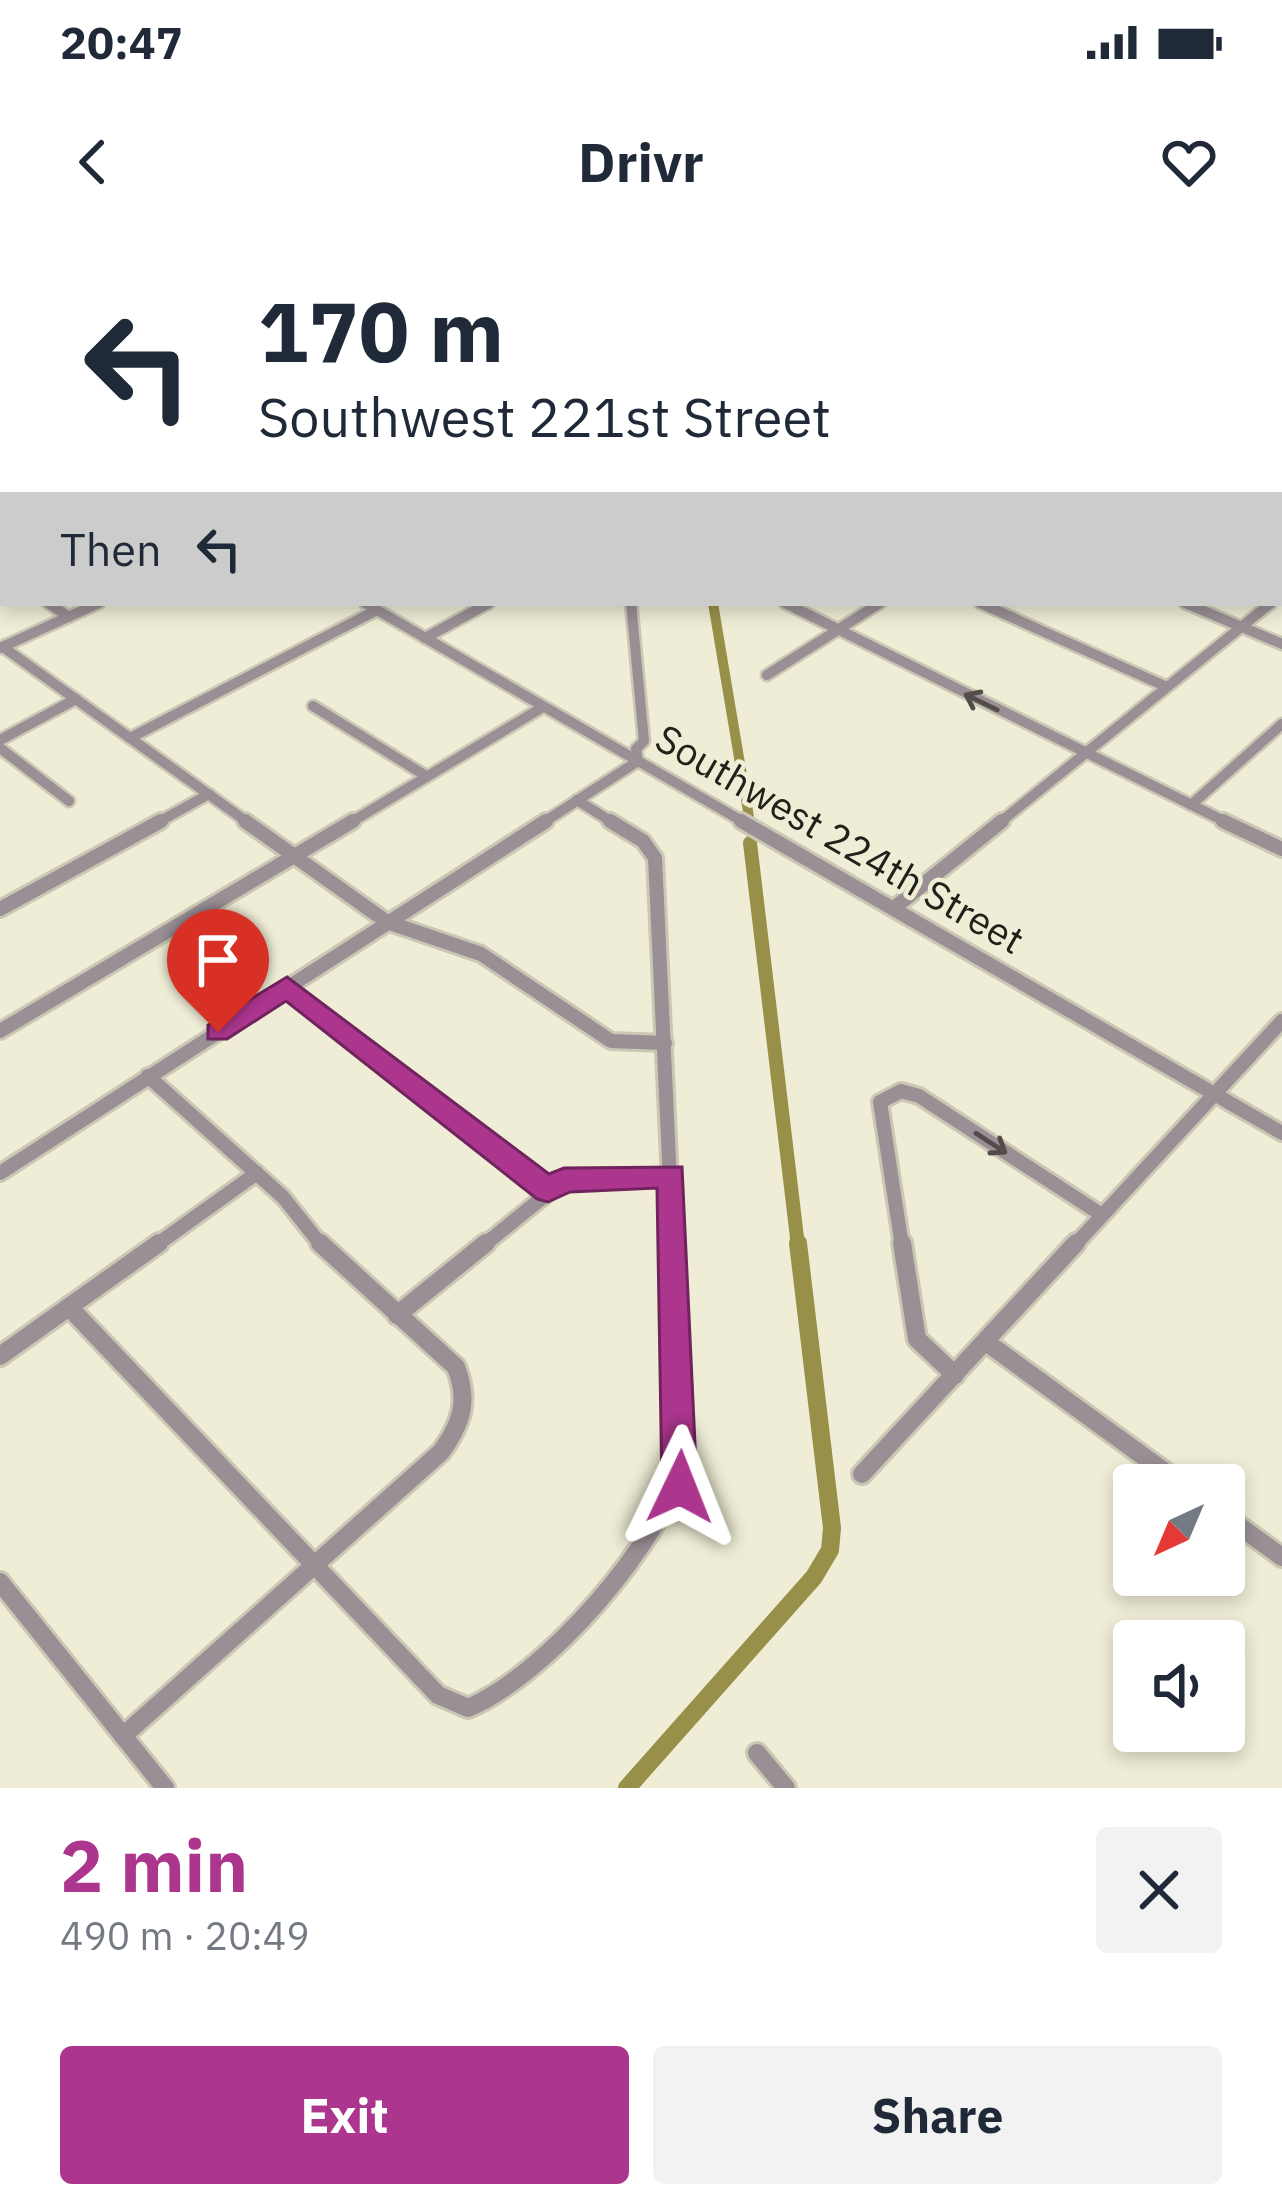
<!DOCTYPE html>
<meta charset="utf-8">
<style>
:root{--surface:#fff;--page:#f2f2f3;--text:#1f2937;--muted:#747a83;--accent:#ac368e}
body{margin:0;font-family:"IBM Plex Sans",sans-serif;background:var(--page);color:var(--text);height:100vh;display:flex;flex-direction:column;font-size:45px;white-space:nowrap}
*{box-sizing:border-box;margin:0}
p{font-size:39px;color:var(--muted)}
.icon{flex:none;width:66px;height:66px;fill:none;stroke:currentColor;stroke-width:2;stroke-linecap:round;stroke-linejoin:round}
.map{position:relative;height:1548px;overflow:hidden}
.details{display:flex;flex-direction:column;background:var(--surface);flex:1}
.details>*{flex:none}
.top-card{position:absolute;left:0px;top:0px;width:1284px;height:366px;box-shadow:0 6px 18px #0003;background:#fff;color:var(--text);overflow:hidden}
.needle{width:78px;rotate:224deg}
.controls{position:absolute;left:1113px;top:1224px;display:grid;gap:24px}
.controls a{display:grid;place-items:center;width:132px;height:132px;border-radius:12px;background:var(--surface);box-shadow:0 6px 18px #0003;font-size:60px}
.pin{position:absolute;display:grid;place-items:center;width:102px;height:102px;color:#fff;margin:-123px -51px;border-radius:50% 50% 50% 0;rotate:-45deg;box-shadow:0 0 12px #0007}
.pin .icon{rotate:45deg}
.me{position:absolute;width:132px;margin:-66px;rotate:2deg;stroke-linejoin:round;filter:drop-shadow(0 0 9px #0008)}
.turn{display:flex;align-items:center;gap:42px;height:252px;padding:0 60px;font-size:54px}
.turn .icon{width:156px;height:156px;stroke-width:2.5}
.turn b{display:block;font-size:84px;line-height:102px}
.then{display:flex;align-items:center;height:114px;padding:0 60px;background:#0003;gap:24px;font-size:45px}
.round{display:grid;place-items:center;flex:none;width:126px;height:126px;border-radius:12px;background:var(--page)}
.summary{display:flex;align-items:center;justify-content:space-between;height:204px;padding:0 60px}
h1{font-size:72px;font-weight:700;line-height:90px;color:var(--accent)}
.action{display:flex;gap:24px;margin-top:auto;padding:24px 60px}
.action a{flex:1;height:138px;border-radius:12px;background:var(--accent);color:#fff;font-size:48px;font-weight:700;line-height:138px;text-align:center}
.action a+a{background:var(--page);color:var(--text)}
.status{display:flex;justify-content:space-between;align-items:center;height:84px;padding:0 60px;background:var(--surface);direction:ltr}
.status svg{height:33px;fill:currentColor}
header{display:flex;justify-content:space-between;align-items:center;height:156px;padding:0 60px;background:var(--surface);font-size:54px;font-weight:700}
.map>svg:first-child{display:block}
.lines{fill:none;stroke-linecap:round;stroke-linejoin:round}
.canal-far2{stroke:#989048;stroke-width:10}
.canal-far1{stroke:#989048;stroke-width:14}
.canal{stroke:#989048;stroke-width:18}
.street-far3-casing{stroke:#cac8b4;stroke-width:10}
.street-far2-casing{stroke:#cac8b4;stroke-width:15}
.street-far1-casing{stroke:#cac8b4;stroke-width:20}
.street-casing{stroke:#cac8b4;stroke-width:24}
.secondary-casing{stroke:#cac8b4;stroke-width:6}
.highway-casing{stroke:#cac8b4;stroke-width:6}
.street-far3{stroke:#998f95;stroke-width:8}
.street-far2{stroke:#998f95;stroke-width:10}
.street-far1{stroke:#998f95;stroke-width:14}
.street{stroke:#998f95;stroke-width:18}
.secondary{fill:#71646c;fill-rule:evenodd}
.highway{fill:#3d2d37;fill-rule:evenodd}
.oneway{stroke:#524d4b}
.route{fill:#ac368e;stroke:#70235c;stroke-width:3}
.labels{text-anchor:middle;stroke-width:9;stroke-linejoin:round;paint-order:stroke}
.street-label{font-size:39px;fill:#222119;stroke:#efedd6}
</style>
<div class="status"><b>20:47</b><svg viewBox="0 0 49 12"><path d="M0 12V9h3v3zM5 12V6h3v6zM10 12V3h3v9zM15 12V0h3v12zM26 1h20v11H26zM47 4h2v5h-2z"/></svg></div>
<header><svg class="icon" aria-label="back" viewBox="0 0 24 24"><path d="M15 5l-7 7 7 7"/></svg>Drivr<svg class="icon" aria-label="heart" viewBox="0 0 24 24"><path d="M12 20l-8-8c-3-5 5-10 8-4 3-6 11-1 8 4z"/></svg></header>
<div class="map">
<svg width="1282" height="1548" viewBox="0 0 1282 1548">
<rect width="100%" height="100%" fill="#efedd6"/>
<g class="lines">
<polyline class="canal-far2" points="713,363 749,577"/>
<polyline class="canal-far1" points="750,603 798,1006"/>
<polyline class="canal" points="627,1548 814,1337 830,1310 832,1288 798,1003"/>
<defs>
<polyline id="street-far3" points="1138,3 1233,0"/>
<g id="street-far2">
<polyline points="48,363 69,377"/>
<polyline points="365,363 747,584"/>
<polyline points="785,363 1230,584"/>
<polyline points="980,363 1167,447"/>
<polyline points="1185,363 1282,404"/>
<polyline points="425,398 489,363"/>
<polyline points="3,407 250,584"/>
<polyline points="0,408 99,363"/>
<polyline points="767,435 880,363"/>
<polyline points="313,466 426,536"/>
<polyline points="130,498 377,370"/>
<polyline points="0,500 76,459"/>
<polyline points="0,508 69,561"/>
<polyline points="577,560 615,584"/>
<polyline points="1191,565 1282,484"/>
<polyline points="155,584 209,554"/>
<polyline points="348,584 543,467"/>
<polyline points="541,584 638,521 636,509 644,501 631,363"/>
<polyline points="998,584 1271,363"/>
</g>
<g id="street-far1">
<polyline points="245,581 387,682 481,714 611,801 665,803"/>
<polyline points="610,581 643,601 655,618 673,1006"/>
<polyline points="741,581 1282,893"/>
<polyline points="1223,581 1282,609"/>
<polyline points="894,668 1002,581"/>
<polyline points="0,669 161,581"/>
<polyline points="287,747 548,950"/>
<polyline points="0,791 353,581"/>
<polyline points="148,836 283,957 322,1006"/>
<polyline points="0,933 546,581"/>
<polyline points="155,1006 257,933"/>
<polyline points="483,1006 564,940 671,935"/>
<polyline points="902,1006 880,862 901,851 919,856 1102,975"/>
<polyline points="1074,1006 1282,781"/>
</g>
<g id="street">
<polyline points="902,1003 917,1099 955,1135"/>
<path d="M 69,1067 L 438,1455 L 468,1468 C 546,1435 662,1303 683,1220 L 673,1003"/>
<polyline points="397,1075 486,1003"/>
<polyline points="986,1102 1183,1245"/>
<polyline points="0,1116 159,1003"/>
<polyline points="862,1234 1076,1003"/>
<polyline points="1224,1275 1282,1317"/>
<polyline points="0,1342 165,1548"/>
<path d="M 123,1496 L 441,1212 C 462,1183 469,1161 456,1127 L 320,1003"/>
<polyline points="757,1513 786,1548"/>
</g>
<g id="secondary">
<polygon points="925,0 935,0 936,3 926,3"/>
<rect x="0" y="40" width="3" height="6"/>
<rect x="0" y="113" width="3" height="8"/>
<rect x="1281" y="125" width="1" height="6"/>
</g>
<g id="highway">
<polygon points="153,0 261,0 150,3"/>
<polygon points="311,0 326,0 328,3 313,3"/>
<polygon points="341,0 449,0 338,3"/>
<polygon points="3,3 3,11 0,12 0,4"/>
</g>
</defs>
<use href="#street-far3" class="street-far3-casing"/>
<use href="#street-far2" class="street-far2-casing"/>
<use href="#street-far1" class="street-far1-casing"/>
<use href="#street" class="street-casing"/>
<use href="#secondary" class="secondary-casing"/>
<use href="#highway" class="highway-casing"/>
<use href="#street-far3" class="street-far3"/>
<use href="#street-far2" class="street-far2"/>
<use href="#street-far1" class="street-far1"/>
<use href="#street" class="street"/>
<use href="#secondary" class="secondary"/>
<use href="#highway" class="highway"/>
</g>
<defs><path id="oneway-shaft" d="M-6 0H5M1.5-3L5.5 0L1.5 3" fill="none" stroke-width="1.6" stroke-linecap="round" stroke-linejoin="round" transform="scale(3)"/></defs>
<g class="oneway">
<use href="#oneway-shaft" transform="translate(981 462) rotate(-154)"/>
<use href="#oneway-shaft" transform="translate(991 903) rotate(33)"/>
</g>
<polygon class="route" points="287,737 549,934 564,928 682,927 697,1247 692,1259 680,1264 667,1259 662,1247 657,948 570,952 548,962 537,959 286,761 227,799 208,799 208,785"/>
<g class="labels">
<g class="street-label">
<text transform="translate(840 599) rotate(30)" y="14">Southwest 224th Street</text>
</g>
</g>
</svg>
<div class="controls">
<a><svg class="needle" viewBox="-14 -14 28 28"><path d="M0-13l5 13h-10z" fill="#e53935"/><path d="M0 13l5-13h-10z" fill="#747a83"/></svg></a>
<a><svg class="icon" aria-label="sound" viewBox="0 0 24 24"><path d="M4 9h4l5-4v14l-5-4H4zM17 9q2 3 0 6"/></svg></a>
</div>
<div class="pin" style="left:218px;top:792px;background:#d93025"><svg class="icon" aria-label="arrive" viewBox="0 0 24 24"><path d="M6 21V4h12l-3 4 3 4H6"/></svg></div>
<svg class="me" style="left:680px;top:1247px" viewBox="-20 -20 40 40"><path d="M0-17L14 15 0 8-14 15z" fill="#ac368e" stroke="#fff" stroke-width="4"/></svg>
<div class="top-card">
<div class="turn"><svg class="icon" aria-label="left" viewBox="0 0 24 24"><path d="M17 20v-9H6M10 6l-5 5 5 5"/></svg><div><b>170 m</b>Southwest 221st Street</div></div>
<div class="then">Then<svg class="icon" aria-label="left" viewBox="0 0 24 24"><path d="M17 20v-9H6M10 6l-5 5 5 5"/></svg></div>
</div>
</div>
<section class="details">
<div class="summary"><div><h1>2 min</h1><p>490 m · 20:49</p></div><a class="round"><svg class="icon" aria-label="close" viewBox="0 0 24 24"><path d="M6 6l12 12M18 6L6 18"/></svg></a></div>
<div class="action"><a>Exit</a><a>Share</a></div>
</section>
